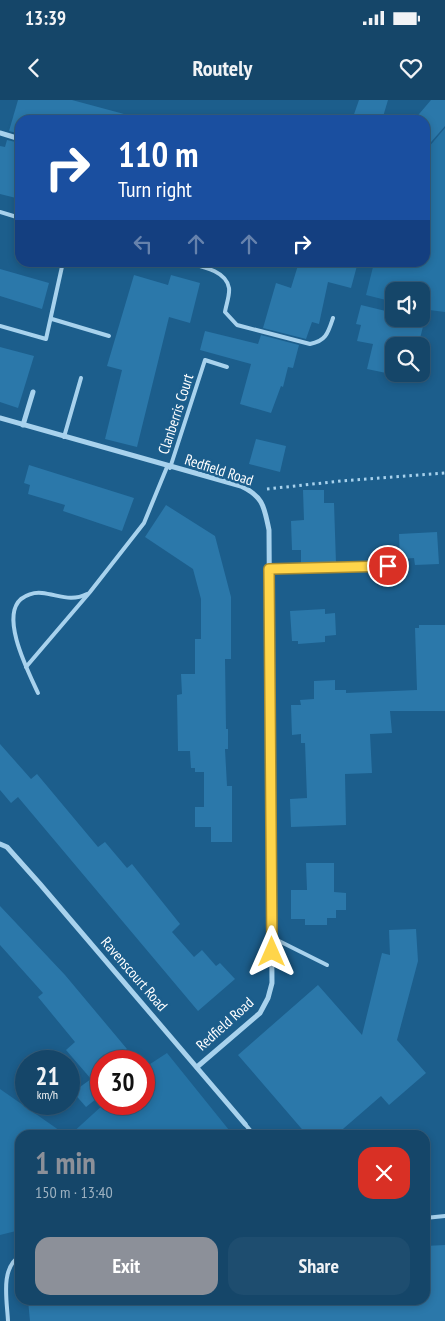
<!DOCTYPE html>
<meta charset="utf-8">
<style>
:root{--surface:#154669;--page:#1e4d6f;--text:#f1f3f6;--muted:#9db1c0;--line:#345e7d;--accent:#8c9099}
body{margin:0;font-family:"PT Sans Narrow",sans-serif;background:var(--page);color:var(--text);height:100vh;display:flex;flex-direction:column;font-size:19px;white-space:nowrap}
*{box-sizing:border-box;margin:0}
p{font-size:16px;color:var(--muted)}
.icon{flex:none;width:28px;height:28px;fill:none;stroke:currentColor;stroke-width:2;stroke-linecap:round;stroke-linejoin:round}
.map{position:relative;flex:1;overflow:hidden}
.drawer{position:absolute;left:15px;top:1030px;width:415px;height:175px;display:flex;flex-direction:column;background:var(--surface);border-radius:15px;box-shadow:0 2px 8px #0003,0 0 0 1px var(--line)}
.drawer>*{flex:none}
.hud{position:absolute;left:15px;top:15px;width:415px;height:152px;border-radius:15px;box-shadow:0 2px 8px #0003,0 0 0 1px var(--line);background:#1a4fa0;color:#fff;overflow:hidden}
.tools{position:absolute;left:385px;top:182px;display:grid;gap:10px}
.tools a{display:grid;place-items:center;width:45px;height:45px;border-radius:10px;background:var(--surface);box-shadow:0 2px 8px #0003,0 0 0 1px var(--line);font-size:25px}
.speed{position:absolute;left:15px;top:950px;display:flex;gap:10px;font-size:25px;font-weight:700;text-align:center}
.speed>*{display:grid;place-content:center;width:65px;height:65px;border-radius:50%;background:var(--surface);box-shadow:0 2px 8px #0003,0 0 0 1px var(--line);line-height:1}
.speed small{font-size:12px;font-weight:400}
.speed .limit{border:8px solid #d22;background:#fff;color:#111}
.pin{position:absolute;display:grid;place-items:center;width:42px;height:42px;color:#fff;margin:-21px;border:2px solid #fff;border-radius:50%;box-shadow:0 1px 5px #0007}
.me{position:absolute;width:55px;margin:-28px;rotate:0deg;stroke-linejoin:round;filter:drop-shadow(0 0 4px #0008)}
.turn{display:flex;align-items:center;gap:18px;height:105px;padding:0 20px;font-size:22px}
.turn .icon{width:65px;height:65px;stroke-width:2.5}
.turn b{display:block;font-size:35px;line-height:42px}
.lanes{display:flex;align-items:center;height:48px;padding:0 20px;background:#0003;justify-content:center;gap:25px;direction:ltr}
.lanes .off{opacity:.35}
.round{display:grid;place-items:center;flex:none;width:52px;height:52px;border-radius:15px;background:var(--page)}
.overview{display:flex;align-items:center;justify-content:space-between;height:85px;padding:0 20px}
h1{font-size:30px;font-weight:600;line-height:38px;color:var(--accent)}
.button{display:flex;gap:10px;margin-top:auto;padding:10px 20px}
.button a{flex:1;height:58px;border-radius:15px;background:var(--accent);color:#fff;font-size:20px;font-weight:600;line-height:58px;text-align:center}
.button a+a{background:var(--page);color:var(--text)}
.status{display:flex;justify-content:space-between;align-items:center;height:35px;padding:0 25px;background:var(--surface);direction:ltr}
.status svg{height:14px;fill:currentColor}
header{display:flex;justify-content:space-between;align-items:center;height:65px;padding:0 20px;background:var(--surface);font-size:22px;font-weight:600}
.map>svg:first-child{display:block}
.green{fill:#2573a5}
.building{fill:#2b78aa}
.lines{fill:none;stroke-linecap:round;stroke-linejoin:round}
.path{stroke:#a8d2ed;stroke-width:3;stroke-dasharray:2.5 4;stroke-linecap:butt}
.service{stroke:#a8d2ed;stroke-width:4}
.minor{stroke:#a8d2ed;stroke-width:5}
.route-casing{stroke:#a68a30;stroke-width:12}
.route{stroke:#ffd54a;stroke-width:9}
.labels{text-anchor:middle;stroke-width:5;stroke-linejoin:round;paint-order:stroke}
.street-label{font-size:15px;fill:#fff;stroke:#1c5e8c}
</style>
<div class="status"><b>13:39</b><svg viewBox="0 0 49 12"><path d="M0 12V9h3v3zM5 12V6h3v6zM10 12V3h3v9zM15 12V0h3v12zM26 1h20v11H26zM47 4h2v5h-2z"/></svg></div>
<header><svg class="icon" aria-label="back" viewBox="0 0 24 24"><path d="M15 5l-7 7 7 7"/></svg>Routely<svg class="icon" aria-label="heart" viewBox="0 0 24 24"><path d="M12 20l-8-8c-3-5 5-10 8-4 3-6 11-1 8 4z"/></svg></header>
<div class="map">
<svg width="445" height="1221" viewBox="0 0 445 1221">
<rect width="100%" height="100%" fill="#1c5e8c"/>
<g class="green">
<polygon points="445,28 445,212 421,209 421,191 394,191 394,202 366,195 374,163 425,162 425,47 428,48"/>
<polygon points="167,953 233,1035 70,1035 104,1004 144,1004 144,968"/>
<polygon points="0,989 66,1035 20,1035 20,1130 0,1135"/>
</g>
<g class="building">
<polygon points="18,0 72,0 124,14 124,20 20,20 20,34 9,31"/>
<polygon points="359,0 388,0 382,20 352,20"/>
<polygon points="431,0 445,0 445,26 425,49 425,20 414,20"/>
<polygon points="7,40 20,43 20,99 0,94 0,46 5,47"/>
<polygon points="299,162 358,162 351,188 328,182 319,224 312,222 306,239 263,228 276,183 291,188"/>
<polygon points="0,169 49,183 42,209 0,196"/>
<polygon points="134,175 168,185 171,175 200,183 190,223 169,217 137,347 105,339 122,270 107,266"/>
<polygon points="361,205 394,213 394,219 425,219 418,246 394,246 394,274 411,274 410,278 367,269 373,244 357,241 361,225 356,224"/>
<polygon points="205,231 258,244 261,235 299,245 293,268 288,267 283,287 281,286 271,313 240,304 251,264 200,250"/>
<polygon points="0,247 34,256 18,308 0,302"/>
<polygon points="256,339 286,346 280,372 249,364"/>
<polygon points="29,365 134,398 122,431 63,411 65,405 28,394 30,385 24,383"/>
<polygon points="303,390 324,390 324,403 334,403 336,463 301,464 301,450 292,450 291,421 304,420"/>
<polygon points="166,405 215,436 231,497 231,559 225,559 226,629 228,629 228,649 225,649 227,686 232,686 232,742 211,742 211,727 195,727 195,707 204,707 204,672 195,672 195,668 191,668 190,651 178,651 177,595 182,594 181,574 195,574 195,539 201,539 201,499 193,469 145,437"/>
<polygon points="437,432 439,464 415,465 414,458 400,459 399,434"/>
<polygon points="325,509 325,514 335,513 336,535 325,536 325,542 298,544 298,541 292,541 290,511"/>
<polygon points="419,525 445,525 445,611 390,611 392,633 370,634 372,673 345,674 346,725 291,727 290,699 307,698 305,643 301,643 301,634 292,635 291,605 301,605 300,600 314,599 314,581 335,580 335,590 346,590 346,593 417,590 415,528 419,528"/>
<polygon points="0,644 31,679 37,674 98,747 105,742 127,768 132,764 180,824 172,832 194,857 202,850 216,866 220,863 235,879 198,911 18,697 11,703 0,690"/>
<polygon points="306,763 334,763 334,792 346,793 346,810 336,810 336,818 327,818 327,825 305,825 305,819 291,819 291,790 307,790"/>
<polygon points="0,806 65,875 127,949 113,961 101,961 101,971 91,979 101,991 101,995 86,1007 73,992 91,979 66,950 75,942 38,897 43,893 0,845"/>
<polygon points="416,829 418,861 397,940 426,973 389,1005 381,996 336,1035 307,1035 238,955 318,885 362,935 382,853 390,855 389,830"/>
<polygon points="445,1145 445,1221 30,1221 28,1200 425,1200 425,1146"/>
</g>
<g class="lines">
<polyline class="path" points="267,389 341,381 445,373"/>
<g class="service">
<polyline points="0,112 20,118"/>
<path d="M 183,162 C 198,166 226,169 229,188 C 230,195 226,205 225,212 L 237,225 L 310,244 C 326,241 328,233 333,218"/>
<polyline points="52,219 109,236"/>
<polyline points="0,226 46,239 63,162"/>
<polyline points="64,337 81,278"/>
<polyline points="170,368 205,260 227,267"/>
<polyline points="269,469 388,466"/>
<polyline points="26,567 90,492 144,423 167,367"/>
<path d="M 38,593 C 28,571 0,517 21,499 C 28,494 34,492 42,493 C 59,495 71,502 87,494"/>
<polyline points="271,837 327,865"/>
<polyline points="245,1024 254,1035"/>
<polyline points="425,1118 445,1116"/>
<path d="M 8,1221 C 7,1200 0,1168 20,1156"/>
</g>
<g class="minor">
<polyline points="0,33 20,39"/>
<path d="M 0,318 L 241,386 C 264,397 264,407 269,430 L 272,883 L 268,898 L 260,913 L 197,967"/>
<polyline points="23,325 33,292"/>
<polyline points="0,744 7,747 40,784 245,1024"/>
</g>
</g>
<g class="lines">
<defs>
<polyline id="route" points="272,852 269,469 388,466"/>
</defs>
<use href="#route" class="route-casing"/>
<use href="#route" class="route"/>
</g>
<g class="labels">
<g class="street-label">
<text transform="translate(176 314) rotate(-72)" y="5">Clanberris Court</text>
<text transform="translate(219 370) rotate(18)" y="5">Redfield Road</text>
<text transform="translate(134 874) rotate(49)" y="5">Ravenscourt Road</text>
<text transform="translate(225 924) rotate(-42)" y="5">Redfield Road</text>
</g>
</g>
</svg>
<div class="tools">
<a><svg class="icon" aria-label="sound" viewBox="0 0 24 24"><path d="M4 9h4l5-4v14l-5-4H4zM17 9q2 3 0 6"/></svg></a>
<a><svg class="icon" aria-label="search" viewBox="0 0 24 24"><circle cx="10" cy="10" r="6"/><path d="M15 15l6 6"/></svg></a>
</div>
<div class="speed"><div>21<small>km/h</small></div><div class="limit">30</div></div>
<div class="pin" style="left:388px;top:466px;background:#d93025"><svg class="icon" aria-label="arrive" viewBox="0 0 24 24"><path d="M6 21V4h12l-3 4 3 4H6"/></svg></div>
<svg class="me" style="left:272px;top:852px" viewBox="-20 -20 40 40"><path d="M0-17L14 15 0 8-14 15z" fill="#ffd54a" stroke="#fff" stroke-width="4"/></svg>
<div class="hud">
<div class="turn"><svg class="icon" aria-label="right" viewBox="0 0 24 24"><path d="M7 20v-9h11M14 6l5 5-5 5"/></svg><div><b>110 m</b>Turn right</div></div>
<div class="lanes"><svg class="icon off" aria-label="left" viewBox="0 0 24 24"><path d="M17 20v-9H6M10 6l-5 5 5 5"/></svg><svg class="icon off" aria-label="ahead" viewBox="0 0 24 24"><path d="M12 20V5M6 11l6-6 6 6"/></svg><svg class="icon off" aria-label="ahead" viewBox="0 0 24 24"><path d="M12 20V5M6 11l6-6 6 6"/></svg><svg class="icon" aria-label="right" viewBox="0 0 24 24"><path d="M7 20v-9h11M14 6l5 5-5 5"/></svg></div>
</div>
<section class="drawer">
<div class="overview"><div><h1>1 min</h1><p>150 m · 13:40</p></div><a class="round" style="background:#d93025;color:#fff"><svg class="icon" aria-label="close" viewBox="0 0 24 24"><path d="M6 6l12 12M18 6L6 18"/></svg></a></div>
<div class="button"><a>Exit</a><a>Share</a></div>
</section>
</div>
